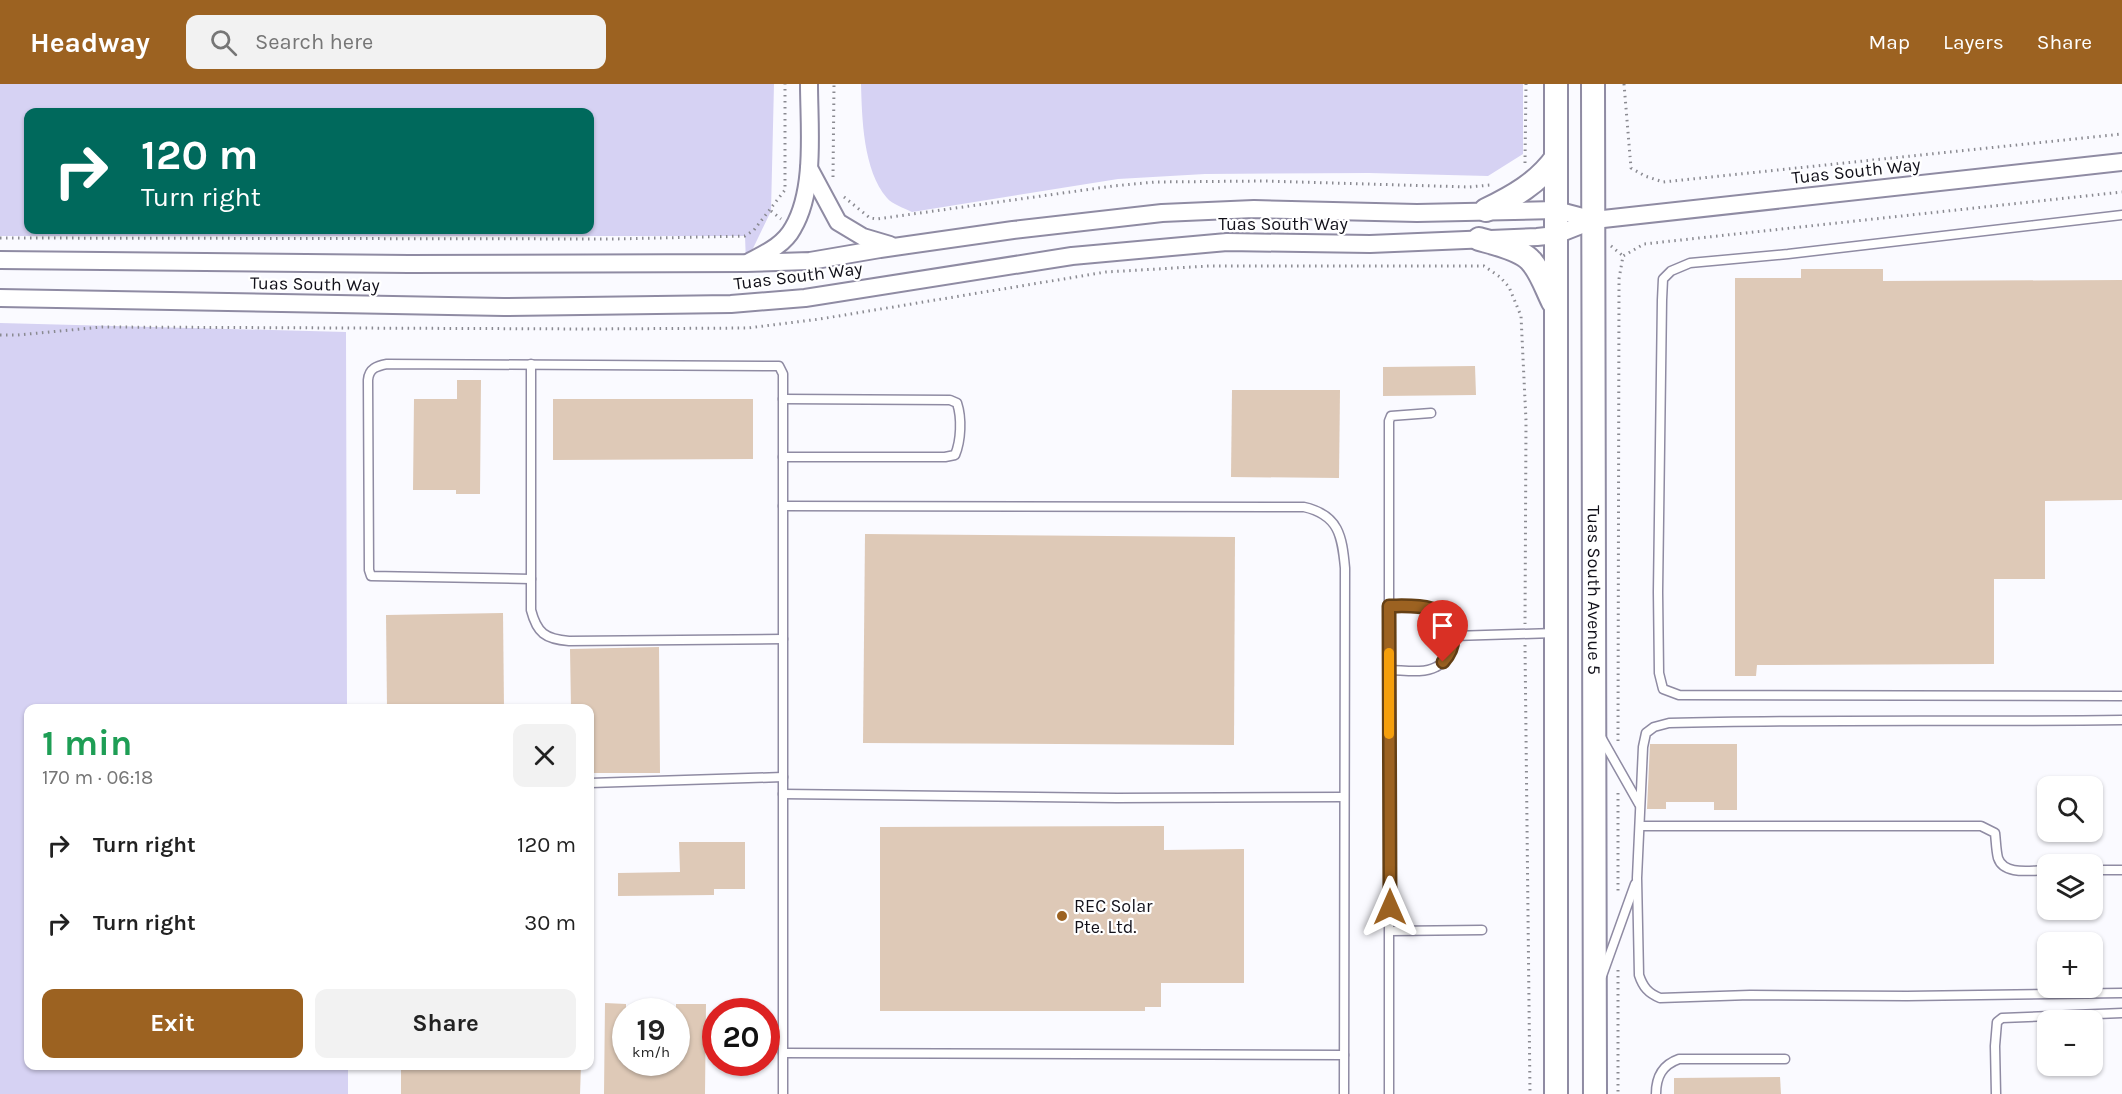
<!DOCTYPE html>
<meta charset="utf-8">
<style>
:root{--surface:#fff;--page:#f2f2f2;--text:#222;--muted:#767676;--accent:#9c6221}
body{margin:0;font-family:Karla,sans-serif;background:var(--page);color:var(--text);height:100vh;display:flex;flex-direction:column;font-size:22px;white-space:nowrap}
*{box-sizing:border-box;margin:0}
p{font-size:20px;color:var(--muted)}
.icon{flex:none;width:33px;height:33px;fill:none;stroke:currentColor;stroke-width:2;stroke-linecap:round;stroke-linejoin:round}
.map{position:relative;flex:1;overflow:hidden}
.side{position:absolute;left:24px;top:620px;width:570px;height:366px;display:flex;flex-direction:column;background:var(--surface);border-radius:12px;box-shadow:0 2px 4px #0004}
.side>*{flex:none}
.hud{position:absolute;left:24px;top:24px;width:570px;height:126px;border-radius:12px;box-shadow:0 2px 4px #0004;background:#00695c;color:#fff;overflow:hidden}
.fabs{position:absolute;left:2037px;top:692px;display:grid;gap:12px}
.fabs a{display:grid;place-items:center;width:66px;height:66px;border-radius:12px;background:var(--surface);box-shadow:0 2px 4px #0004;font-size:30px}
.speed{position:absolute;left:612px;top:914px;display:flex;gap:12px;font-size:30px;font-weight:700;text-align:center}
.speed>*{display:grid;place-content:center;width:78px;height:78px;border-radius:50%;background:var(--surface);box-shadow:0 2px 4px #0004;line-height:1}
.speed small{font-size:15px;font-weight:400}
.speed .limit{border:9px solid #d22;background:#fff;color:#111}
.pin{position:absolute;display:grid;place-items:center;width:51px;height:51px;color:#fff;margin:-62px -26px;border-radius:50% 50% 50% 0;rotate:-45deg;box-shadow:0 0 6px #0007}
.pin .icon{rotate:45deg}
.me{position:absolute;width:66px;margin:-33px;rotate:0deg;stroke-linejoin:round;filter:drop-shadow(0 0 4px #0008)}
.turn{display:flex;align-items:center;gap:21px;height:126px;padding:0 18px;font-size:27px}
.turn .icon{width:78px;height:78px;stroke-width:2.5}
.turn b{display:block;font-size:42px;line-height:51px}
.round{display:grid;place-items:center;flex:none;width:63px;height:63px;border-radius:12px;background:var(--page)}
.headline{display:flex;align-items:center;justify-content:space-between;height:102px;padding:0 18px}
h1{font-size:36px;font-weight:700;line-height:45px;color:#1e9e55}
.button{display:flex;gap:12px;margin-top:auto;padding:12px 18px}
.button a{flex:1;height:69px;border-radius:12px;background:var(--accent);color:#fff;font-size:24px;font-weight:700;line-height:69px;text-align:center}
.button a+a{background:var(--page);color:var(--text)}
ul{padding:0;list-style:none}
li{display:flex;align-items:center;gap:18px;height:78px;padding:0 18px}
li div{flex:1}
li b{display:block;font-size:22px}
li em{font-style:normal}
header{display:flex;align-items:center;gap:36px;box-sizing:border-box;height:84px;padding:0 30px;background:var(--accent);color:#fff}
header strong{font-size:28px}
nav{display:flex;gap:33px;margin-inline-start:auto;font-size:21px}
.search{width:420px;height:54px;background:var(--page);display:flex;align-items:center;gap:15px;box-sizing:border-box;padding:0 21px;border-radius:12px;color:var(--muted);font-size:22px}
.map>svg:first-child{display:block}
.green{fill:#d6d2f3;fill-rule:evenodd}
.building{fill:#dec9b7}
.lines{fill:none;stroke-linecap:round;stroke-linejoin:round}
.lane-casing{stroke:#8f8ba3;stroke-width:11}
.street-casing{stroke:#8f8ba3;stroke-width:20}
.secondary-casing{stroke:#8f8ba3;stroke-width:26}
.path{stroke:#8a8a91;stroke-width:3;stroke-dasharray:1.5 4.5;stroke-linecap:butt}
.lane{stroke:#fff;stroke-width:8}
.street{stroke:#fff;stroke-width:16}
.secondary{stroke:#fff;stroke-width:22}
.route-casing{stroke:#654015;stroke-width:15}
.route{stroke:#9c6221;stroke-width:10}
.slow{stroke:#f59e0b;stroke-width:10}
.poi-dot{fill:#9c6221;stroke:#fff;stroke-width:2}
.labels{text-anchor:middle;stroke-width:4.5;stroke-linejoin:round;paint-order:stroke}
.street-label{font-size:18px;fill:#12111a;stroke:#fff}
.poi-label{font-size:18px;fill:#12111a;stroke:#fff;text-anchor:start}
</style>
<header>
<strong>Headway</strong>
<div class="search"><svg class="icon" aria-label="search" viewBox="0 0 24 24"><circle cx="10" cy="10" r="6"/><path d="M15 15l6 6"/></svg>Search here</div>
<nav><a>Map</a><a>Layers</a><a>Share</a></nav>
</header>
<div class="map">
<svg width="2122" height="1010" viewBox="0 0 2122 1010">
<rect width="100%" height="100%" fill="#fafaff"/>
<g class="green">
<path d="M 0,0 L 774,0 L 771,127 L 746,179 L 745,152 L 0,152 ZM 28,28 L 590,28 L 590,146 L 28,146 Z"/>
<path d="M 861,0 L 1523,0 L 1523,70 L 1488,92 L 1369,89 L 1205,90 L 1118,95 L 912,128 C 904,124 892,120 887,114 C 863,86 862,34 861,0 Z"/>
<polygon points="0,239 346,248 347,624 28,624 28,981 348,981 348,1010 0,1010"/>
</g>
<g class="building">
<polygon points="1801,185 1883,185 1883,197 2122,196 2122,416 2045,417 2045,495 1994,495 1994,580 1757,581 1756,592 1735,592 1735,194 1801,194"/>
<polygon points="1475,282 1476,311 1383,312 1383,283"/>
<polygon points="457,296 481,296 480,410 456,410 456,406 413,406 414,315 457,315"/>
<polygon points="1232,306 1340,306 1339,394 1231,393"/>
<polygon points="553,315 753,315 753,375 553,376"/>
<polygon points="865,450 1235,453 1234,661 863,659"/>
<polygon points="503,529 504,624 387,624 386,531"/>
<polygon points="659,563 660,689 590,689 590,624 571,624 570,565"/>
<polygon points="1650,660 1737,660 1737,726 1714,726 1714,718 1666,718 1666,725 1647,725"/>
<polygon points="1164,742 1164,766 1244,765 1244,899 1161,899 1161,923 1145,923 1145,927 880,927 880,743"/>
<polygon points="679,758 745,758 745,805 714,805 714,811 618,812 618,789 680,788"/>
<polygon points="605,919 626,920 626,978 676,978 676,920 706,920 705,1010 604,1010"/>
<polygon points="401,981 581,981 580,1010 401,1010"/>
<polygon points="1780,993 1781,1010 1674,1010 1674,994"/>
</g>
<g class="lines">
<defs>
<g id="lane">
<polyline points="2122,131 1788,170 1690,179 1671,187 1663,195 1662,216 1658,508 1659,589 1663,605 1679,611 2122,612"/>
<path d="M 531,280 L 531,526 C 537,549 545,555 569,557 L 783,555"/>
<path d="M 783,315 L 950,316 L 957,319 C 962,334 961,357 955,371 L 945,373 L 783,373"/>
<path d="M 783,422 L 1304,423 C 1339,431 1342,452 1345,484 L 1344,1010"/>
<path d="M 531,495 L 371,492 L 369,486 L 368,296 C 369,284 377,282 387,280 L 779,282 L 783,290 L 783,1010"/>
<polyline points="1453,552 1555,549"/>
<path d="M 1389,586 C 1403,586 1423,590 1436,583 C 1461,571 1458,533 1432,524 C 1419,520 1403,522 1389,522"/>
<path d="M 2122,636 C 1971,638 1820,635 1669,639 L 1654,643 L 1646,649 L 1643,663 L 1637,794 L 1639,891 C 1643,903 1648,909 1660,914 L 1750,911 L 1907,912 L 2122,909"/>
<polyline points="1601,653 1639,720"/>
<polyline points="590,699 783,693"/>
<polyline points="783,710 1117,714 1344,713"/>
<path d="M 1640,742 L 1981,742 L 1995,749 C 1996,757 1996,766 1998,774 C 2004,792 2032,786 2048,786"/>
<polyline points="2092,786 2122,786"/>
<polyline points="1390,847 1482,846"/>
<polyline points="1602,892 1635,800"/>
<polyline points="783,969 1344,971"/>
<polyline points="1389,1010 1389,337 1391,332 1431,329"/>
<path d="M 1656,1010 C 1656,993 1662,981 1679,975 L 1785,975"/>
<polyline points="1996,1010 1995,962 1997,938 2002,934 2122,929"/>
</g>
<g id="street">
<polyline points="809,84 838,138 863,153 890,161"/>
<polyline points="0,176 409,180 746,179 810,177 880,165 1013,146 1162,129 1254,125 1417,129 1556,126 1594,136"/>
<path d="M 749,178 C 766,169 784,161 793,144 C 816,105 809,43 809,0"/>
<polyline points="0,214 504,223 731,220 805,214 1072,172 1227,158 1370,160 1537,153 1556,151 1594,136 2122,78"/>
</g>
<g id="secondary">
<polyline points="1556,0 1556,1010"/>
<path id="s1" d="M 1593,0 L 1595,1010"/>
<path d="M 1486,126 C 1513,113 1538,99 1556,74"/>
<path d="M 1479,155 C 1493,159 1521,165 1531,177 C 1541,188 1546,204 1553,218"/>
</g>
</defs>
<use href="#lane" class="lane-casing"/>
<use href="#street" class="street-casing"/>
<use href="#secondary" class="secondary-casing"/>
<g class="path">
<polyline points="1624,0 1631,84 1645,92 1663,98 2122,50"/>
<polyline points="1525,79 1526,0"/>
<polyline points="833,93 834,0"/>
<polyline points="844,113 870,134 877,135 1113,102 1155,98 1264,97 1469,103 1490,101"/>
<polyline points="771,127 781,135"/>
<polyline points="0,154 614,155 745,152 754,146 785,106 785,0"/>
<polyline points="1611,162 1622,171"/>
<polyline points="0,251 18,251 102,243 591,245 748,244 820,235 1106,188 1209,182 1484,182 1500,193 1509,203 1521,232 1526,337 1525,540"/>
<polyline points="1525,561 1530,1010"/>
<polyline points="1618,657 1619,195 1623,172 1644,160 2122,108"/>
<polyline points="1618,709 1618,810"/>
<polyline points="1618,886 1618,1010"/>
</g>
<use href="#lane" class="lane"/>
<use href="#street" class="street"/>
<use href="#secondary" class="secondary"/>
</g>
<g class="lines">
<defs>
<path id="route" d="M 1390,823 L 1389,522 C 1412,522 1447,518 1452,548 C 1455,560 1451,569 1443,578"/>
</defs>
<use href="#route" class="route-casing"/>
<use href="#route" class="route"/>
<polyline class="slow" points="1389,569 1389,650"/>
</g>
<circle class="poi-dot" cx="1062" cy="832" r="6"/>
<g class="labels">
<g class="street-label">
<text transform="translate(1856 87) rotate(-6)" y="6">Tuas South Way</text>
<text x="1283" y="146">Tuas South Way</text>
<text transform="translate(798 192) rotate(-7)" y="6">Tuas South Way</text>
<text transform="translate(315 200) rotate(1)" y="6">Tuas South Way</text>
<text dy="6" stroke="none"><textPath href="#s1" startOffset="506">Tuas South Avenue 5</textPath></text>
</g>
<g class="poi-label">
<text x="1074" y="828">REC Solar<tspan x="1074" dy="21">Pte. Ltd.</tspan></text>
</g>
</g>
</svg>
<div class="fabs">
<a><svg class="icon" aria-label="search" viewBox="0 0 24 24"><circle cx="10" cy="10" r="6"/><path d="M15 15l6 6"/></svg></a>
<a><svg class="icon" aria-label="layers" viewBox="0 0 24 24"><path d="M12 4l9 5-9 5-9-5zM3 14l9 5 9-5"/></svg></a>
<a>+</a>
<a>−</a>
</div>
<div class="speed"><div>19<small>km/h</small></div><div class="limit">20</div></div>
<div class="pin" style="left:1443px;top:578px;background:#d93025"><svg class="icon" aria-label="arrive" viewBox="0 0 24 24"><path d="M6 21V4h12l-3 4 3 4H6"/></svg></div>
<svg class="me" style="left:1390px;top:823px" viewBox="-20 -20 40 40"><path d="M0-17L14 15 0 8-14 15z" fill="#9c6221" stroke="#fff" stroke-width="4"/></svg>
<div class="hud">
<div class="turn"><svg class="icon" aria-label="right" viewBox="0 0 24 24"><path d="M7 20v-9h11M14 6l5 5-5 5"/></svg><div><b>120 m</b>Turn right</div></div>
</div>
<section class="side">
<div class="headline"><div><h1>1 min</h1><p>170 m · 06:18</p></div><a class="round"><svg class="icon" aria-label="close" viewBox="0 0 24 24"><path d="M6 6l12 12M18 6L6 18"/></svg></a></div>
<ul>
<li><svg class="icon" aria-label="right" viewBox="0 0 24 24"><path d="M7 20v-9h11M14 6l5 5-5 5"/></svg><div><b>Turn right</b></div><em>120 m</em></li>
<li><svg class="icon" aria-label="right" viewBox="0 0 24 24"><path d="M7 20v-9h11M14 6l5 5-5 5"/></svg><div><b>Turn right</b></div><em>30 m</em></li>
</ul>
<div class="button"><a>Exit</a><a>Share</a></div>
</section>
</div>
